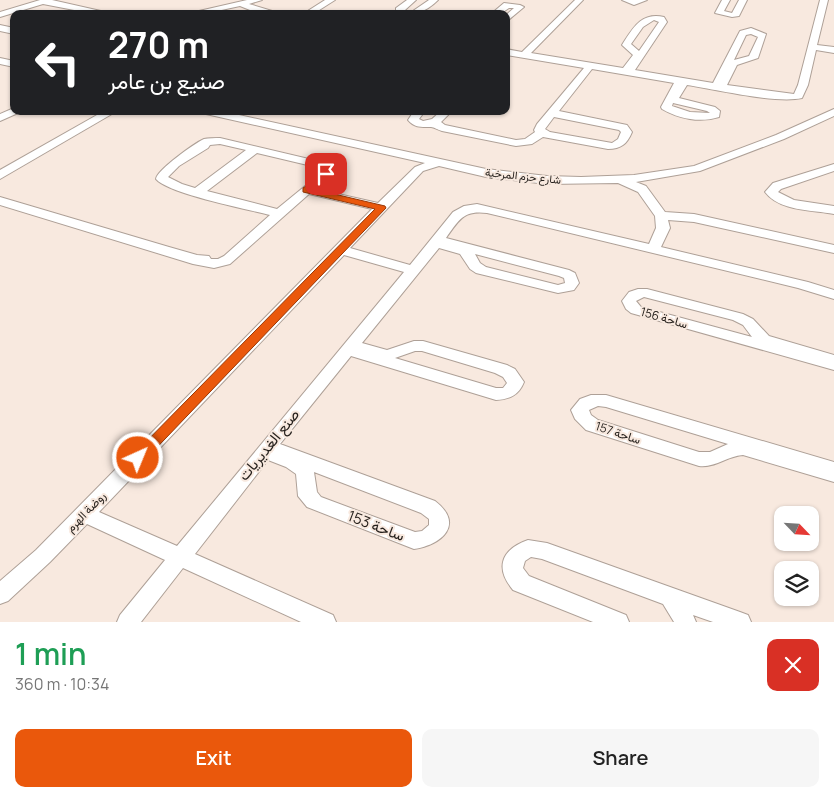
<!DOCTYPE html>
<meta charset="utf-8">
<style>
:root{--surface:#fff;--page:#f6f6f6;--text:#222;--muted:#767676;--accent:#ea580c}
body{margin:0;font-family:Manrope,Vazirmatn,sans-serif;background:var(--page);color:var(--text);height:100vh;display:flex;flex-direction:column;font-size:19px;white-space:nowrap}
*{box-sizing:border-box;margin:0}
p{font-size:16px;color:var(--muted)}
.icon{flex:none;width:28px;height:28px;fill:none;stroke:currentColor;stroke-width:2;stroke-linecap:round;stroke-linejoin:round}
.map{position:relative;height:622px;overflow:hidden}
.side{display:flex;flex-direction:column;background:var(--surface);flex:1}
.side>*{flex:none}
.hud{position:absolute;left:10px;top:10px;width:500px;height:105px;border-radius:10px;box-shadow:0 1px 4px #0004;background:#202124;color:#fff;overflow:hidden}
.needle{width:32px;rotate:115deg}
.buttons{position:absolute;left:774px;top:506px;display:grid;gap:10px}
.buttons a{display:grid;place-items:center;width:45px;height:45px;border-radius:10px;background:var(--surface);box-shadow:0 1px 4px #0004;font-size:25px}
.pin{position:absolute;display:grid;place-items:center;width:42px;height:42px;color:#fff;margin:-21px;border-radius:10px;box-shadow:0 2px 8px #0006}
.me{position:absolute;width:55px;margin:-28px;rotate:44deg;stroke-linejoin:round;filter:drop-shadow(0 0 4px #0008)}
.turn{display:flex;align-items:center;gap:18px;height:105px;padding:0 15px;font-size:22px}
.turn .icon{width:65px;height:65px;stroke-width:2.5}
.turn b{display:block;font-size:35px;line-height:42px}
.round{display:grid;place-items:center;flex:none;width:52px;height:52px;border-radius:10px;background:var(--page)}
.headline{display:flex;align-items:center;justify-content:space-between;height:85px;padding:0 15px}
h1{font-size:30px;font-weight:600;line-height:38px;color:#1e9e55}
.action{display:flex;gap:10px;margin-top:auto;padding:10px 15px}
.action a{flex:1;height:58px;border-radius:10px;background:var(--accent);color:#fff;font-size:20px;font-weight:600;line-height:58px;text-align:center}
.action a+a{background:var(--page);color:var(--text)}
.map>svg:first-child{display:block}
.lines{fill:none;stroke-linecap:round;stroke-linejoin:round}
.minor-casing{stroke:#aea097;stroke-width:2}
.minor{fill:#fff;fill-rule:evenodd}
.route{fill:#ea580c;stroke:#983908}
.labels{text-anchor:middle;stroke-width:4;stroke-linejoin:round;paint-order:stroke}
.far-street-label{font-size:11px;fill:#241f1b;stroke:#f8e9df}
.street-label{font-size:12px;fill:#241f1b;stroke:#f8e9df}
.near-street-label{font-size:15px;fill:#241f1b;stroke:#f8e9df}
</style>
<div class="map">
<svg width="834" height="622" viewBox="0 0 834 622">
<rect width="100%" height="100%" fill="#f8e9df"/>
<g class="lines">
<defs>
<g id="minor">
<polygon points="40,0 52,0 114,14 95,14 43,4 0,17 0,12"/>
<polygon points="247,0 262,0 249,4 282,14 255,12 240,6 203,14 186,14"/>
<polygon points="325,0 335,0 313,14 303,14"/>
<path d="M 407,0 L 416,0 L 405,10 L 410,13 L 429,0 L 438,0 C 427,11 411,19 396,12 L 396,8 Z"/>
<path d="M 575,0 L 583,0 L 531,53 L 623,68 L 633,55 L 622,45 C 633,28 641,12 664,17 L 667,22 L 635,70 L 713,83 L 740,31 L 751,28 L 766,34 L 758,58 L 737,65 L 727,85 L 794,94 L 798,85 L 820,0 L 828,0 L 817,45 L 834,47 L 834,53 L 816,50 L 808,85 L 802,98 C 776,104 714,89 687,85 L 679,98 L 715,107 L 720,111 L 719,117 C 700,123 679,119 662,109 L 661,107 L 674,83 L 592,69 L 559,111 L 627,125 L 632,132 C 627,144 621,149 608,149 L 543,137 L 532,144 L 516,146 L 442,131 C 438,130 434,127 431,127 C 421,127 415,128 408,120 L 414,111 L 425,111 L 419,119 L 423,121 L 432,119 L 441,111 L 452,111 L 441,122 L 445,125 L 516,140 L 525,139 L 535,132 L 534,130 L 537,124 L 584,68 L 506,55 L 506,49 L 522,52 ZM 654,20 L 659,22 L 639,51 L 631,44 L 643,27 ZM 751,34 L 758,37 L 749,56 L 734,60 L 746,35 ZM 673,103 L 707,111 L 710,113 L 690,112 L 672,106 ZM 554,117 L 619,130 L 621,132 L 618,139 L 612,143 L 550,132 L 545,129 Z"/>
<polygon points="622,0 647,0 634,5"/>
<polygon points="722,0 730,0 724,11 732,13 739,0 747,0 739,16 732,17 715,13"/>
<polygon points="504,3 520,5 524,7 506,22 506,15 514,8 509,8 500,14 491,14"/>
<polygon points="0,25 14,28 14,34 0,31"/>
<polygon points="0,58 14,61 14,67 0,64"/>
<polygon points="14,108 14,111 19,111 18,113 0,121 0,114"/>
<path d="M 834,109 L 834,116 L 784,139 L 700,171 L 636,182 L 646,186 L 665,212 L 694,214 L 834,245 L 834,253 L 694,222 L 668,220 L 670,228 L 661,247 L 808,282 L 834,290 L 834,299 L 798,288 L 487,213 C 463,210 459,220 446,238 L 569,270 L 575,273 L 579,283 L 574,290 L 558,293 L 476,273 L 470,269 L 460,254 L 439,248 L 362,343 L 387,350 L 414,341 L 423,341 L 507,365 L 515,369 L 524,382 C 519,395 510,399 496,400 L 351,356 L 280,444 L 435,501 C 465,524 442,545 414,549 L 307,507 L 298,496 L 296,474 L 286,467 L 268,460 L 195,554 L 333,615 L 336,622 L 301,622 L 183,568 L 141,622 L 117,622 L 120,615 L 165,560 L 87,524 L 50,562 L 8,601 L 0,604 L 0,581 L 36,550 L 372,209 L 309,194 L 230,264 L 214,268 L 193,264 L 0,205 L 0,197 L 169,247 L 197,255 L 209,256 L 211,259 L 218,259 L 224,256 L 270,215 C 247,209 169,194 156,179 C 157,170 195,143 204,139 C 209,138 215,138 220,138 L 330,164 L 334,170 L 330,178 L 316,189 L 378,203 L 415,167 L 425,163 L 206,114 L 201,111 L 221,111 L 486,169 L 547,176 L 581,177 L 634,175 L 694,166 L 776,135 ZM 220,144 L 246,150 L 195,188 L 182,184 L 168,177 L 179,166 L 208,148 L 210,145 ZM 257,153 L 316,167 L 322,170 L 321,173 L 277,209 L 207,191 ZM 439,166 L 486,177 L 547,184 L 618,183 L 638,192 L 655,216 L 656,228 L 649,244 L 477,204 L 464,206 L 453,212 L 410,265 L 350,248 L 423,171 ZM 475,254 L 559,276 L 564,278 L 565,283 L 558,285 L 486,267 L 480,263 ZM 344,255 L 404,272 L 177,546 L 99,512 ZM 415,351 L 422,351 L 495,373 L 503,377 L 507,383 L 503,388 L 496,388 L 395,358 ZM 314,472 L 421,513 L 429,519 L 429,525 L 422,531 L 415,532 L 321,497 L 317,492 Z"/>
<polygon points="104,111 117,111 0,179 0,170"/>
<path d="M 834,164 L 834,171 L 781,189 L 778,192 L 794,200 L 834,206 L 834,214 C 812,210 779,211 765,192 L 773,183 Z"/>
<path d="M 638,289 L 647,289 L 743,314 L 753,319 L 769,336 L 834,355 L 834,370 L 631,313 L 626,309 L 622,301 L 629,292 ZM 644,297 L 733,320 L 743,325 L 752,337 L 641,307 L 636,301 Z"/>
<path d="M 591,395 L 606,395 L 834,462 L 834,482 L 743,455 C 727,456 715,468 699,466 L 586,430 L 575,419 L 571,410 L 580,399 ZM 598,406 L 606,407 L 728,444 L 710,452 L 699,452 L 598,420 L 591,415 L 589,410 Z"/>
<path d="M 528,540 L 547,543 L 740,612 L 748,615 L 751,622 L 713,622 L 693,615 L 696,622 L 674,622 L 663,604 L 542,559 L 531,557 L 525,561 L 523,568 L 529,576 L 626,615 L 629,622 L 593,622 L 513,590 C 494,567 502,549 528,540 Z"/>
</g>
</defs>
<use href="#minor" class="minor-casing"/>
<use href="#minor" class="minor"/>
</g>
<polygon class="route" points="326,172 331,174 329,176 313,189 385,206 386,208 143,462 138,464 133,462 131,458 133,455 375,209 303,192 303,188"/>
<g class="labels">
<g class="far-street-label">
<text transform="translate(523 176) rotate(6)" y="4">شارع حزم المرخية</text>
</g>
<g class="street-label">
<text transform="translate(664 318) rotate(16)" y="4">ساحة 156</text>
<text transform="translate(618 433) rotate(18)" y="4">ساحة 157</text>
<text transform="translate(86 512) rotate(-46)" y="4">روضة الهرم</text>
</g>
<g class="near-street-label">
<text transform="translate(269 445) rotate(-51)" y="5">صنع الغديريات</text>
<text transform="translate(376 526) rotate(21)" y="5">ساحة 153</text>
</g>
</g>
</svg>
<div class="buttons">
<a><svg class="needle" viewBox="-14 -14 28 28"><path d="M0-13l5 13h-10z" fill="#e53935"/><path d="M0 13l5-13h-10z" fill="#767676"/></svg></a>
<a><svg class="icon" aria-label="layers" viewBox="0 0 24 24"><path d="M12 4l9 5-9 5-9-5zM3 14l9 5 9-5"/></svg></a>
</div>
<div class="pin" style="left:326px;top:174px;background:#d93025"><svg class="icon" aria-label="arrive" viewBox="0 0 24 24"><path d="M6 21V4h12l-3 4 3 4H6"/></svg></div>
<svg class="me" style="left:138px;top:458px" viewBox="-20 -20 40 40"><circle r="17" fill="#ea580c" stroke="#fff" stroke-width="3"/><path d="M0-11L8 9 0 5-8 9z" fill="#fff"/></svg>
<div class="hud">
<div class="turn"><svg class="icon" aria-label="left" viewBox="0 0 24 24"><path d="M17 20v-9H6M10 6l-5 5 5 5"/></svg><div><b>270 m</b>صنيع بن عامر</div></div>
</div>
</div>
<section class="side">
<div class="headline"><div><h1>1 min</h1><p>360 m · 10:34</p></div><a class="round" style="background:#d93025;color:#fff"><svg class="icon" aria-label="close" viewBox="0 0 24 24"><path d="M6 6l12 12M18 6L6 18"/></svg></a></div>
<div class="action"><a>Exit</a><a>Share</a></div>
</section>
